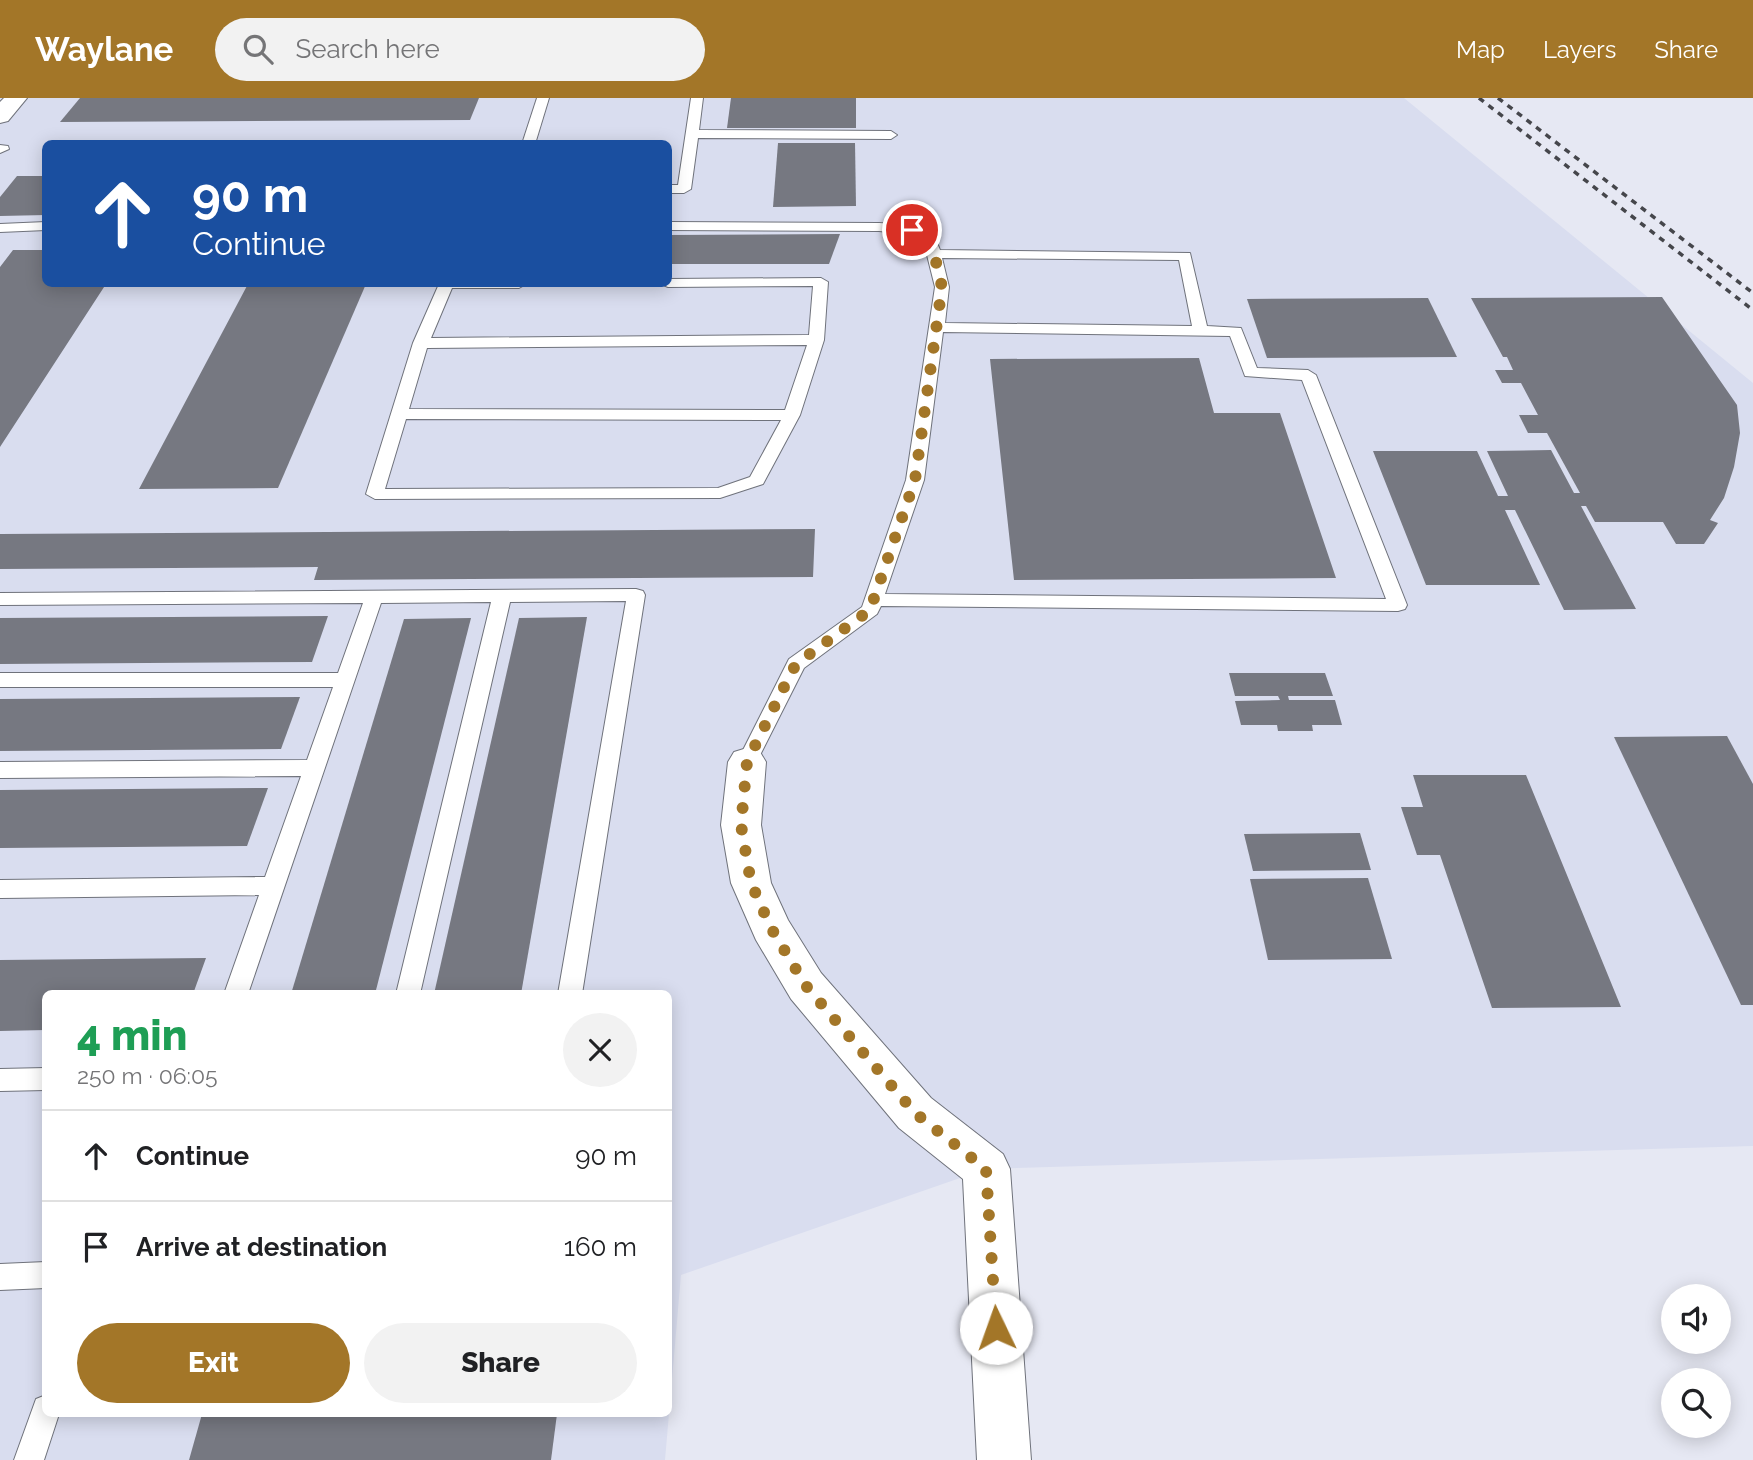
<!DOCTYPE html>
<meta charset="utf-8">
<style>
:root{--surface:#fff;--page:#f2f2f2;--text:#202124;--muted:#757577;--line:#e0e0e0;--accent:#a37628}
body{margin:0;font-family:Raleway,sans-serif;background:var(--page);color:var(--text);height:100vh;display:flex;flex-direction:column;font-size:26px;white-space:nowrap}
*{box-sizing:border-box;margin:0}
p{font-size:23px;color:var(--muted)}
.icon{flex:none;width:38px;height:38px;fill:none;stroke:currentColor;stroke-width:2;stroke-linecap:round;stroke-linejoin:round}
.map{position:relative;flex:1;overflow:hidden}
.drawer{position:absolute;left:42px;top:892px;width:630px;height:427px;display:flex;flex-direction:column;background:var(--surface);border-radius:10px;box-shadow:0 4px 18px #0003}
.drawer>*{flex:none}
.guide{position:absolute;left:42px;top:42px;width:630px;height:147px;border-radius:10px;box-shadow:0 4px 18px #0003;background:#1a4fa0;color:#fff;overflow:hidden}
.tools{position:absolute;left:1661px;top:1186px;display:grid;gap:14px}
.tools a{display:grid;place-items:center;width:70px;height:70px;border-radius:50%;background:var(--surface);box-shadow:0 4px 18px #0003;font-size:35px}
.pin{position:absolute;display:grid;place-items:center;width:60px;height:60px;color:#fff;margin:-30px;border:4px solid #fff;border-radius:50%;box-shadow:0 2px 7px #0007}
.me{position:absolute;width:77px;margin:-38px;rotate:357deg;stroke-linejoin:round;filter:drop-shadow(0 0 5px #0008)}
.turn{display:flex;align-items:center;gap:24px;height:147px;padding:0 35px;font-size:32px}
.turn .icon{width:91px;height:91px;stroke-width:2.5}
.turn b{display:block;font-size:49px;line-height:60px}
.round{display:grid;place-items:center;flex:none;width:74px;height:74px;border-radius:37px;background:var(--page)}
.summary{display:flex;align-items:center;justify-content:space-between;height:119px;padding:0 35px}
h1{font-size:42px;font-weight:800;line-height:52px;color:#1e9e55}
.cta{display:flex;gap:14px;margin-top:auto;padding:14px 35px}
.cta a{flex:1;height:80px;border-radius:42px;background:var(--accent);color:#fff;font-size:28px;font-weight:800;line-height:80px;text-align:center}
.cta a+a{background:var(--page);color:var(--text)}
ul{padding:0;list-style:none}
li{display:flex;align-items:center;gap:21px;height:91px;padding:0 35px;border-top:2px solid var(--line)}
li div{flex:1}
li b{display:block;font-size:26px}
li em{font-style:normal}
header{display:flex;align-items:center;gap:42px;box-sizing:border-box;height:98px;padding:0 35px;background:var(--accent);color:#fff}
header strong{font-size:33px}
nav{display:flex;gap:38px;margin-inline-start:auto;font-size:24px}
.search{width:490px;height:63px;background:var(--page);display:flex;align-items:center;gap:18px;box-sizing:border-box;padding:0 24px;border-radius:38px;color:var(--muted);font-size:26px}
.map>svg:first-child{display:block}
.built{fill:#d9ddef;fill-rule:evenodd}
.building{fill:#767881}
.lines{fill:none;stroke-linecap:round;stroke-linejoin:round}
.service-casing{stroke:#6f727b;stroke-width:2}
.minor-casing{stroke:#6f727b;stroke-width:2}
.service{fill:#fff;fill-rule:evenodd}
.minor{fill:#fff;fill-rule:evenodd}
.rail{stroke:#45464b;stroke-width:3.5;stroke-dasharray:6 6;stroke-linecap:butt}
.route{stroke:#a37628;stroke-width:12;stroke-dasharray:0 21.6}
</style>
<header>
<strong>Waylane</strong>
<div class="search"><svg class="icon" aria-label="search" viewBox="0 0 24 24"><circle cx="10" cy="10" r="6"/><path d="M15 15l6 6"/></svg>Search here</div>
<nav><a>Map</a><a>Layers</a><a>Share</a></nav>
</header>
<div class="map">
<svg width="1753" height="1362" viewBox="0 0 1753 1362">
<rect width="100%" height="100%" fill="#e6e8f3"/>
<path class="built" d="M 0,0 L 1404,0 L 1753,285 L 1753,1048 L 986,1071 L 681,1177 L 665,1362 L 0,1362 ZM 46,46 L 668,46 L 668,186 L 46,186 ZM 46,896 L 668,896 L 668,1316 L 46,1316 Z"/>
<g class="building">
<polygon points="80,0 479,0 470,22 60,24"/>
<polygon points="731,0 856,0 856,30 727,30"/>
<polygon points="778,45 855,45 856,108 773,109"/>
<polygon points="17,78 46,78 46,117 0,118 0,99"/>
<polygon points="840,136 829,166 668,166 668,137"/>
<polygon points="13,152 46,152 46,186 106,186 0,349 0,169"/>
<polygon points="248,186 366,186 278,390 139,391"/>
<polygon points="1662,199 1737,307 1740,335 1734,369 1724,400 1710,422 1718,425 1704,446 1676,446 1663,424 1595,424 1586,408 1581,408 1636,511 1564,512 1515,412 1505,412 1540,487 1426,487 1373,353 1477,353 1498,398 1508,398 1487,353 1551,352 1574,395 1580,395 1547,335 1528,335 1519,317 1538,317 1521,285 1502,285 1495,272 1513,272 1507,259 1503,259 1471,200"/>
<polygon points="1428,200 1457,259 1267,260 1247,201"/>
<polygon points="1199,260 1214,315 1280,315 1336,480 1014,482 990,261"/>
<polygon points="815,431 813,479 314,482 318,469 0,471 0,436"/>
<polygon points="328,518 312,564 0,566 0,520"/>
<polygon points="587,519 521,896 434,896 519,520"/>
<polygon points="471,520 375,896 291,896 404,521"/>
<polygon points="1229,575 1325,575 1333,598 1288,598 1289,602 1335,602 1342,627 1312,627 1313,633 1278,633 1277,627 1241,627 1235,603 1280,602 1278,598 1235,598"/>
<polygon points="300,599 281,651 0,653 0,601"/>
<polygon points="1727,638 1753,686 1753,907 1741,907 1614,639"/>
<polygon points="1413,677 1526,677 1621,909 1492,910 1440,757 1417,757 1401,709 1423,709"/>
<polygon points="268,690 247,748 0,750 0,692"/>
<polygon points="1360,735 1371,772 1253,773 1244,736"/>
<polygon points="1368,780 1392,861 1268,862 1250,781"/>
<polygon points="206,860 193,896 46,896 46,932 0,933 0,862"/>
<polygon points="202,1316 557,1316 551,1362 189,1362"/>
</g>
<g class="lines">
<defs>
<g id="service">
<polygon points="537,0 549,0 535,46 522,46"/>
<polygon points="691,0 703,0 699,32 891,33 897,37 891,41 698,40 691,91 684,95 668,95 668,87 678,87"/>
<polygon points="0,47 8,48 9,51 0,55"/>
<polygon points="46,124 46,132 0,134 0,126"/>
<path d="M 668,124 L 879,125 C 900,127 932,127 940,152 L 1190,155 L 1207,228 L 1241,230 L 1257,270 L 1308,272 L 1316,277 L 1407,507 L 1405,511 L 1398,513 L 881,508 L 877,516 L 804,570 L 754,669 L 747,672 L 740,669 L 737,664 L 789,561 L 862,509 L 906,382 L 935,189 L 925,149 L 908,136 L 879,133 L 668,132 ZM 942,160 L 1179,162 L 1192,228 L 945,225 L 949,189 ZM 943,234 L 1230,238 L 1245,278 L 1302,282 L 1386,501 L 885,496 L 924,382 Z"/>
<path d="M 821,180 L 828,184 L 824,242 L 800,317 L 763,386 L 720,400 L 375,401 L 366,396 L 413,245 L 439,186 L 526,186 L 519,190 L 452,190 L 431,240 L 809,237 L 813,188 L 668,189 L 661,186 L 668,186 L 668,181 ZM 807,247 L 785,312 L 409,311 L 427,250 ZM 406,321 L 781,322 L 750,379 L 718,390 L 385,391 Z"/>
<polygon points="636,491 643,493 645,497 582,896 558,896 626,503 510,504 420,896 396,896 491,504 381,505 248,896 224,896 259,797 0,800 0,782 265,779 301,678 0,680 0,664 307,662 333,589 0,589 0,575 338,575 363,505 0,507 0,495"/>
<polygon points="46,970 46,992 0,993 0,971"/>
<polygon points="46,1164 46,1190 0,1192 0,1166"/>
<polygon points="46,1297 46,1316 59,1316 44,1362 14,1362 36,1301"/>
</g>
<g id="minor">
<polygon points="4,0 27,0 8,23 0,25 0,4"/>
<polygon points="747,650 760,654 766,664 761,727 771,785 788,822 821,875 931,1000 1003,1056 1010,1071 1031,1362 977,1362 963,1081 899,1030 791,901 756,842 731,785 721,727 728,664 734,654"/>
</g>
</defs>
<use href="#service" class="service-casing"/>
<use href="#minor" class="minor-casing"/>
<use href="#service" class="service"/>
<use href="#minor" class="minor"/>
<g class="rail">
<polyline points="1479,0 1753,212"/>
<polyline points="1498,0 1753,195"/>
</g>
</g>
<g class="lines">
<polyline class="route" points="912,132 932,147 942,189 915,382 870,512 796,566 783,591 747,664 741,727 751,785 771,830 806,888 915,1015 986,1071 996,1230"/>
</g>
</svg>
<div class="tools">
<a><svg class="icon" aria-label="sound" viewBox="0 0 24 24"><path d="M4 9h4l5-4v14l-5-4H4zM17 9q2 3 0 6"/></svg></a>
<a><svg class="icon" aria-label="search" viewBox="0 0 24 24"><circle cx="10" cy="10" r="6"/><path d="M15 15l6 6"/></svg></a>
</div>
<div class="pin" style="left:912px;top:132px;background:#d93025"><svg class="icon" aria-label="arrive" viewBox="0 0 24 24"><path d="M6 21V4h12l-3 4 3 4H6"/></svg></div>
<svg class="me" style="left:996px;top:1230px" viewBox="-20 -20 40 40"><circle r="19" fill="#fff"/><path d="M0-13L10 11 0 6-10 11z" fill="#a37628"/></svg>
<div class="guide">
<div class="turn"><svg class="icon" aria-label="ahead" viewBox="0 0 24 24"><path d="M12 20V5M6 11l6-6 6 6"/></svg><div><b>90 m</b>Continue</div></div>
</div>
<section class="drawer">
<div class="summary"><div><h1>4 min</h1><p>250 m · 06:05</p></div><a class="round"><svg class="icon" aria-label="close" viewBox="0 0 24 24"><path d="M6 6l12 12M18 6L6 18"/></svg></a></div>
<ul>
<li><svg class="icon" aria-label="ahead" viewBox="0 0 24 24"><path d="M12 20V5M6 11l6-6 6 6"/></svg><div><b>Continue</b></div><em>90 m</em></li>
<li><svg class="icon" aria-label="arrive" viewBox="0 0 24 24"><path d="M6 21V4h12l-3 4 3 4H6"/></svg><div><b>Arrive at destination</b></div><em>160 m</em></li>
</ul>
<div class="cta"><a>Exit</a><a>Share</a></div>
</section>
</div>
